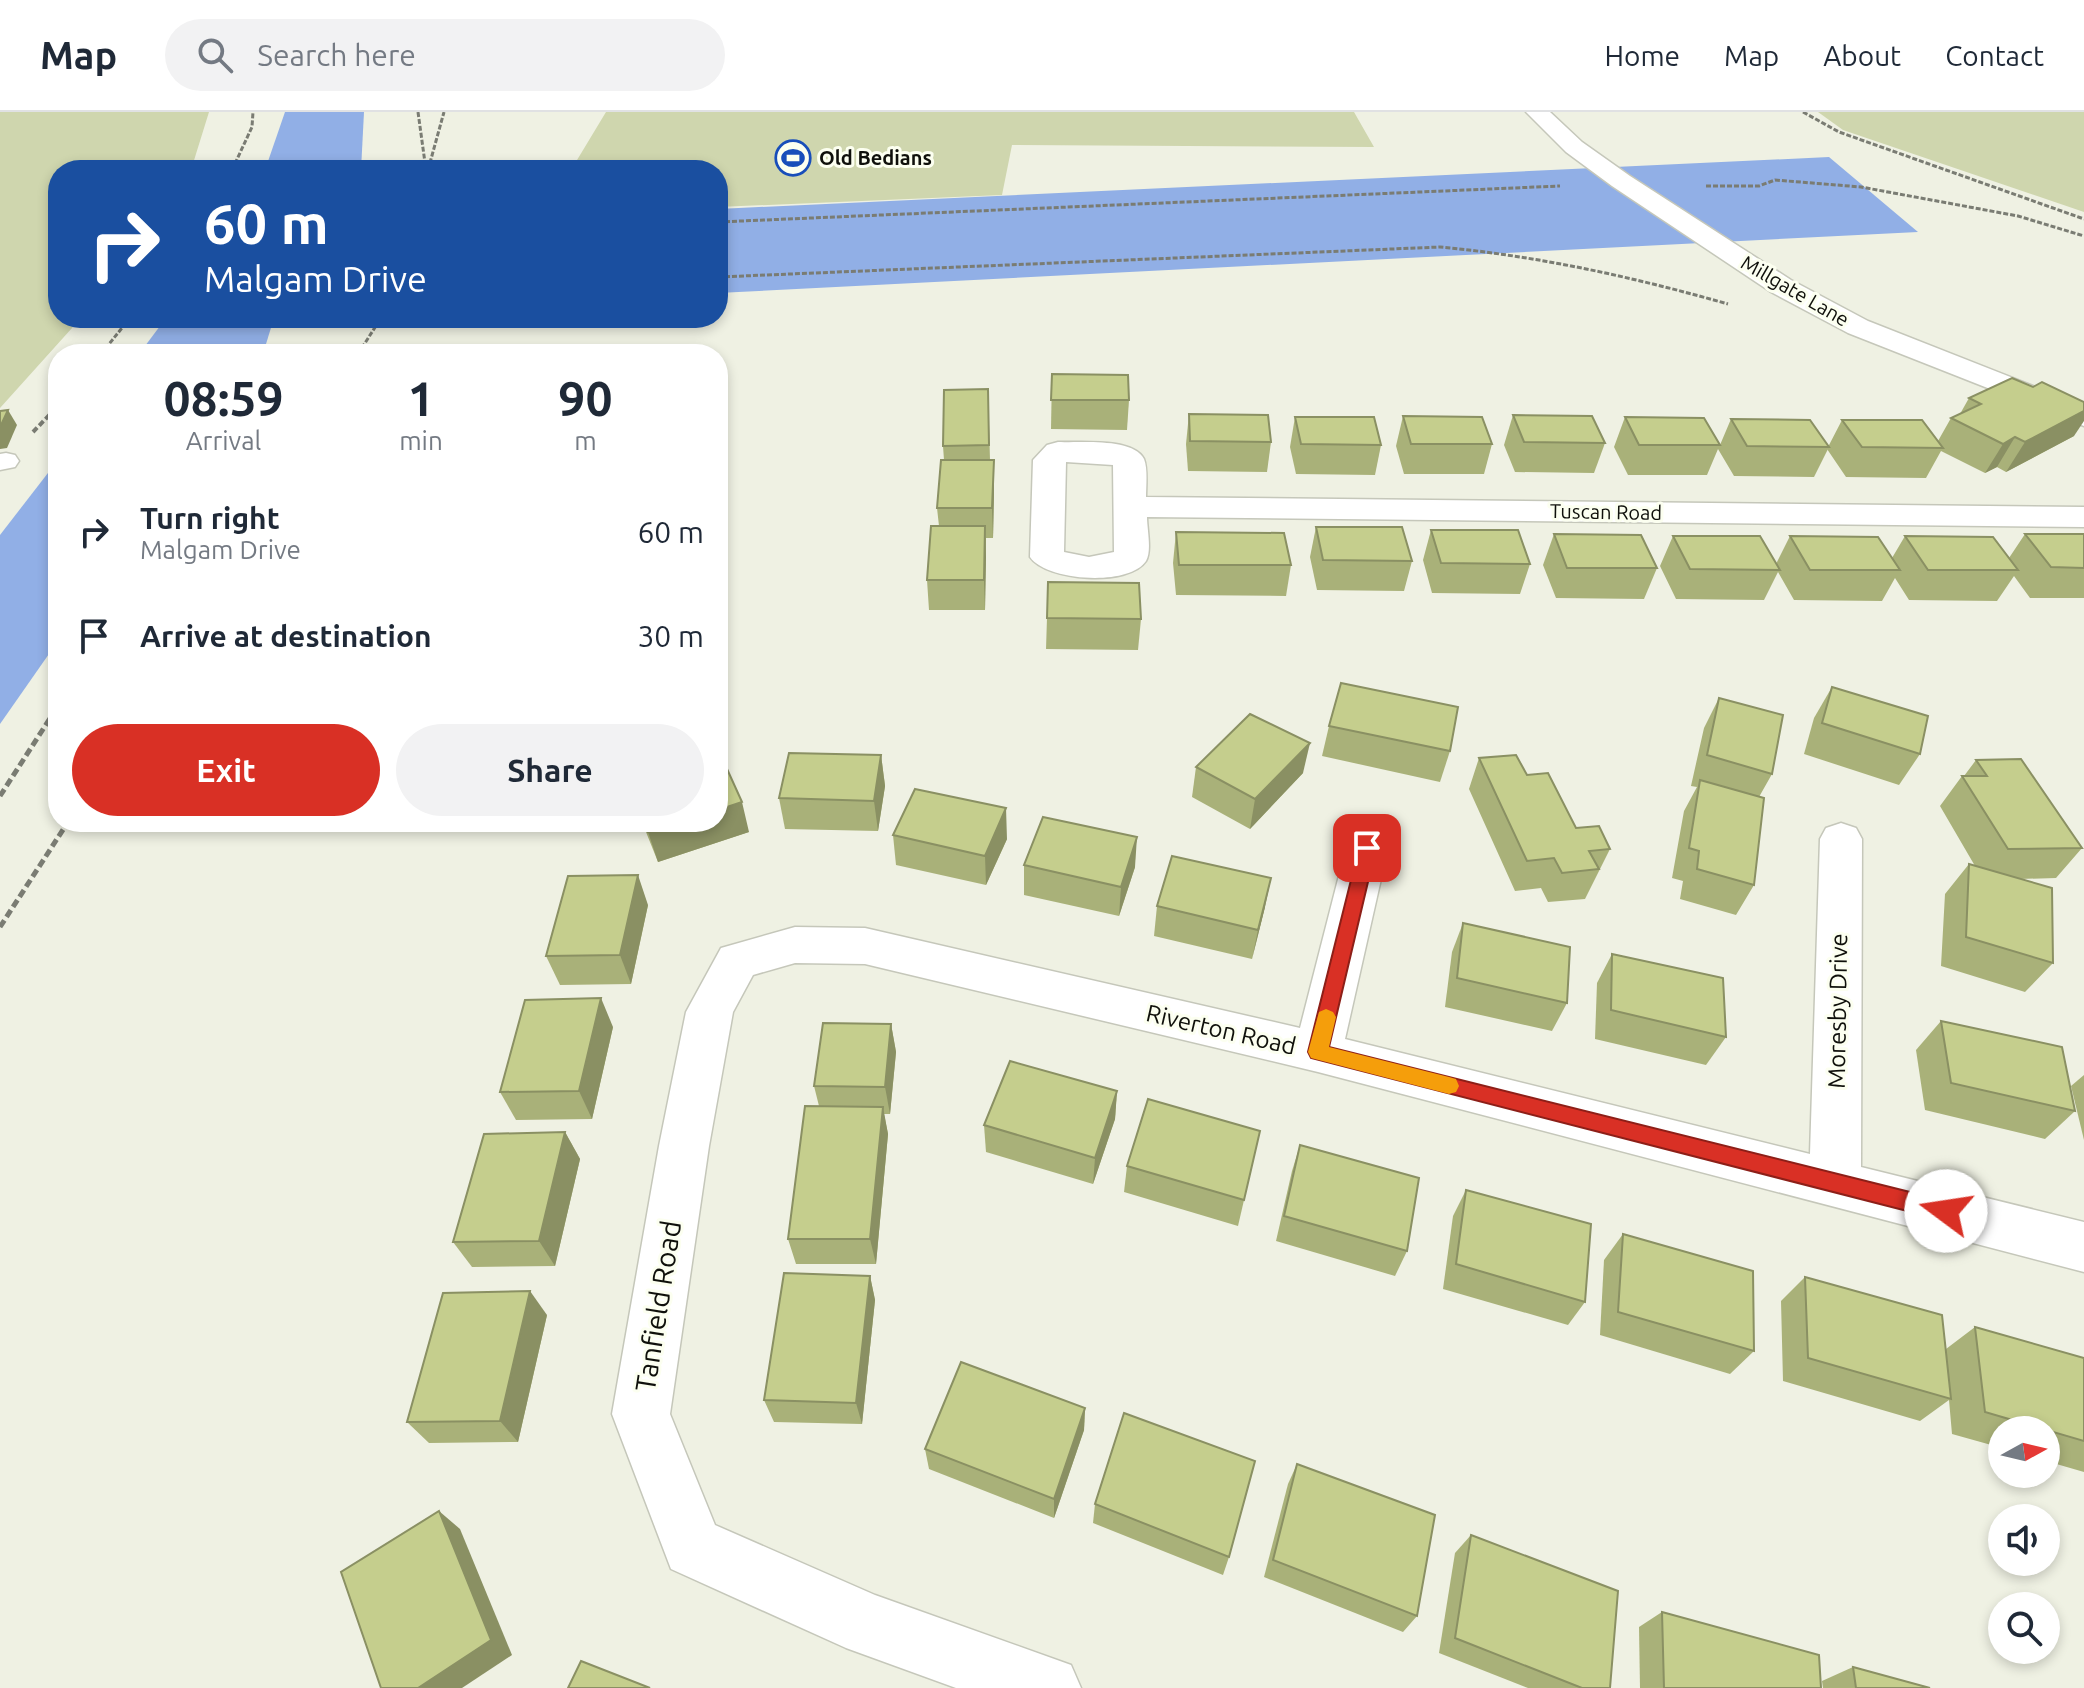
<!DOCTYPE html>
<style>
:root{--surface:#fff;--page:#f2f2f3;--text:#1f2937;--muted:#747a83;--line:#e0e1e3;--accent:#d93025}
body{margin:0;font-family:Ubuntu,sans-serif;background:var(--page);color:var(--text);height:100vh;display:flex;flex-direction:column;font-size:30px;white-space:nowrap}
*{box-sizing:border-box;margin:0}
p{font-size:26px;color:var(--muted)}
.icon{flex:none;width:44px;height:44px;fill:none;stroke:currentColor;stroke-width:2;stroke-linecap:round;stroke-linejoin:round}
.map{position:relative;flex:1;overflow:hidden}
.details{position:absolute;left:48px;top:232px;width:680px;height:488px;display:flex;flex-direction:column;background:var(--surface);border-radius:32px;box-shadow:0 4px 12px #0003}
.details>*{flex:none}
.hud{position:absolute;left:48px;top:48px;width:680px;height:168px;border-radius:32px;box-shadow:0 4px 12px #0003;background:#1a4fa0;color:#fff;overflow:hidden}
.needle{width:52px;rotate:82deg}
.buttons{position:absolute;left:1988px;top:1304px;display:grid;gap:16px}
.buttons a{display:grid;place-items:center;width:72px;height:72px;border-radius:50%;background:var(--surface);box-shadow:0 4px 12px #0003;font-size:40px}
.pin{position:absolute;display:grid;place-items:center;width:68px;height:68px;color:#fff;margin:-34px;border-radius:16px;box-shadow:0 4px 12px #0006}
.me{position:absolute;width:88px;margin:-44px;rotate:284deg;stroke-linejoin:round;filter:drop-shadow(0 0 6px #0008)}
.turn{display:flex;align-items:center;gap:28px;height:168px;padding:0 24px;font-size:36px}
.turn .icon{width:104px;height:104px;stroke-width:2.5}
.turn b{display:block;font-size:56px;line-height:68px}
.eta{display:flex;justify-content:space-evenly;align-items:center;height:136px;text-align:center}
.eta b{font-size:48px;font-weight:700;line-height:56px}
.button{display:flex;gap:16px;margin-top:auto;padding:16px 24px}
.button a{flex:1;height:92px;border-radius:48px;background:var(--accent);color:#fff;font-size:32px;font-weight:700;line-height:92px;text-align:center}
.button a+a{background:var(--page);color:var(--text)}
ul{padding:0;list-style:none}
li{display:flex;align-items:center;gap:24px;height:104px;padding:0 24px}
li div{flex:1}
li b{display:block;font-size:30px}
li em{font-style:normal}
header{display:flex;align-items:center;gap:48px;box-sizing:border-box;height:112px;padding:0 40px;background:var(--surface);border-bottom:2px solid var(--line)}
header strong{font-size:38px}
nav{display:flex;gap:44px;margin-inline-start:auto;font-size:28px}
.search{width:560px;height:72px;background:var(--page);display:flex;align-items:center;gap:20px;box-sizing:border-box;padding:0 28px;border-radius:44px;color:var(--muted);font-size:30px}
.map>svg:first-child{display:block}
.green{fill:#cfd6ae}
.water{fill:#91afe6}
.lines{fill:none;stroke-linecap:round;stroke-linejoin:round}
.service-casing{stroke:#c5c7ba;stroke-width:3}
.minor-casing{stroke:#c5c7ba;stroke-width:3}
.path-far2{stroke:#7a7c73;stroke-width:3;stroke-dasharray:5 2;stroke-linecap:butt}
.path-far1{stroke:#7a7c73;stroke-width:4;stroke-dasharray:6 3;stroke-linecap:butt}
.path{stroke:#7a7c73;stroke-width:5;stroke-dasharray:8 4;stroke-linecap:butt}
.service{fill:#fff;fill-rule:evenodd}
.minor{fill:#fff;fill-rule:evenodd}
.wall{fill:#a9b179}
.shaded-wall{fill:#8a9063}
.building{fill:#c5ce8d;stroke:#8a9063;stroke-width:2}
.route{fill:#d93025;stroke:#8d1f18;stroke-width:2}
.slow{fill:#f59e0b}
.labels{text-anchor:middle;stroke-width:6;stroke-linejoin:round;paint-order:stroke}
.far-poi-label{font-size:20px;font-weight:bold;fill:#0f100b;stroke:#fcfff0;text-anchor:start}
.far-street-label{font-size:20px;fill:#0f100b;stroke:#fcfff0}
.street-label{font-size:24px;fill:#0f100b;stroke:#fcfff0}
.near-street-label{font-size:28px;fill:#0f100b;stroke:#fcfff0}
</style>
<header>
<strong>Map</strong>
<div class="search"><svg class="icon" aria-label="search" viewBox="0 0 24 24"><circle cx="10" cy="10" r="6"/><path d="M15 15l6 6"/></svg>Search here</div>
<nav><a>Home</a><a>Map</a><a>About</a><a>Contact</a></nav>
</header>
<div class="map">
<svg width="2084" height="1576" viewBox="0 0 2084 1576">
<rect width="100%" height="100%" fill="#eff1e3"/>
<g class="green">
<polygon points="0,0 209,0 191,58 58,58 58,206 81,206 0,296"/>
<polygon points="606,0 1354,0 1374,35 1012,33 1002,83 718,95 718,58 571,58"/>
<polygon points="1818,0 2084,0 2084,100 1843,18"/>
</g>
<g class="water">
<polygon points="285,0 364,0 361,58 265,58"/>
<polygon points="1829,45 1918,120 718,181 718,97"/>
<polygon points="166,206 274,206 266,232 259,242 139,242"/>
<polygon points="58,348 58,529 0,612 0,423"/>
</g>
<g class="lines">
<defs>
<polygon id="service" points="6,341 15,343 19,349 15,355 0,358 0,342"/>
<g id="minor">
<polygon points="1526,0 1550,0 1582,30 1630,64 1791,168 1868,209 2084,294 2084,314 1848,221 1771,180 1612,74 1566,40"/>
<path d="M 1058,330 C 1078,331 1133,325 1144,347 C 1148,357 1146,374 1146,385 L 2084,395 L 2084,415 L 1147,405 C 1147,417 1152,439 1146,449 C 1129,475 1046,469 1030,445 L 1033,348 L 1047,333 ZM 1066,350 L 1113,353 L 1114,440 L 1089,445 L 1064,440 Z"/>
<polygon points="1841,711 1856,716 1862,727 1861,1055 2084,1110 2084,1160 1318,960 865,852 795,851 753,863 733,900 709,1034 670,1302 715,1413 875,1483 1071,1553 1081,1576 956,1576 846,1536 671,1457 612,1302 659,1034 686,900 721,836 795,815 865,816 1300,916 1346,736 1352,725 1367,720 1382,725 1388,736 1345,927 1810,1042 1820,727 1826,716"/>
</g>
</defs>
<use href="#service" class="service-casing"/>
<use href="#minor" class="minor-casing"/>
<g class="path-far2">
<polyline points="418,0 426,58"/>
<polyline points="1803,0 1839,20 2084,107"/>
<polyline points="232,58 252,15 253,0"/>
<polyline points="428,58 444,0"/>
<polyline points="1706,74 1759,74 1775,68 1861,75 2018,104 2084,124"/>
<polyline points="718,110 1560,74"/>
<path d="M 718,165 L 1440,135 C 1538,144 1633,165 1728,192"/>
<polyline points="101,242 130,206"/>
<polyline points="358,242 381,206"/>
</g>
<polyline class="path-far1" points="33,320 58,294"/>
<g class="path">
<polyline points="0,684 58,594"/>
<polyline points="0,815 68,710"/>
</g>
<use href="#service" class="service"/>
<use href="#minor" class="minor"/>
</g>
<g class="wall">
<polygon points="1052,262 1129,288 1127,318 1051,317"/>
<polygon points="988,277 990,348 994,348 994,378 993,426 986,426 985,498 929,498 927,468 939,414 937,396 944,348 943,334"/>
<polygon points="1969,286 2074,324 2006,360 1997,355 1985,361 1941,339 1926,366 1846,365 1827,337 1842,308 1938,329 1951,306 1960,302"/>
<polygon points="1189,302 1271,330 1267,360 1188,359 1186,332"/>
<polygon points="1513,303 1605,331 1594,361 1515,360 1504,333"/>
<polygon points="1403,304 1492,332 1484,362 1404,362 1396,334"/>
<polygon points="1295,305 1381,333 1375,363 1296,362 1290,335"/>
<polygon points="1625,305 1720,333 1731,307 1829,335 1814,365 1734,364 1718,337 1707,363 1628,363 1614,335"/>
<polygon points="1316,415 1412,449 1404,479 1317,478 1310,445"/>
<polygon points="1431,418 1530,452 1520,482 1432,481 1423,448"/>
<polygon points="1176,420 1291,453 1286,484 1176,483 1173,451"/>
<polygon points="1554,422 1657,456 1644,487 1556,486 1543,453"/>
<polygon points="2025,422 2084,422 2084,486 2030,486 2014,464 1997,489 1909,488 1895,466 1882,489 1794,488 1778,460 1764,488 1676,487 1660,454 1673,424 1776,452 1790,424 1892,446 1905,424 2009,446"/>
<polygon points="1047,506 1141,507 1138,538 1046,537"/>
<polygon points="1832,575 1920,642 1899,673 1804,642 1814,606"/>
<polygon points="1719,586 1772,662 1759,685 1754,773 1736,803 1680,787 1683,769 1672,766 1684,699 1697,675 1691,674 1704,616"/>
<polygon points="1329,614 1450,639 1440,670 1322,644"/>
<polygon points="881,643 885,674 878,719 785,717 779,686"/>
<polygon points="1479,646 1527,663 1576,716 1610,737 1585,787 1548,790 1541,776 1515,779 1469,677"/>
<polygon points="1976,648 2082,736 2056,766 2019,767 2053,851 2025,880 1941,854 1945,782 1969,752 1975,754 1940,694 1962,664 1964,664"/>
<polygon points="1196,655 1303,661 1250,717 1192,685"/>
<polygon points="642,710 718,710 749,720 658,750"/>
<polygon points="893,723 1007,727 986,773 896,753"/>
<polygon points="1024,753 1135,755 1119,804 1024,783"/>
<polygon points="648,793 631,872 560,873 546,844"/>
<polygon points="1157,794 1265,795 1252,847 1154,824"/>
<polygon points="1463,811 1567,891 1552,919 1445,895 1452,840"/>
<polygon points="1612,842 1726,925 1706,953 1595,927 1597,871"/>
<polygon points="1941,909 2075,999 2045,1027 1925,998 1916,938"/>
<polygon points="891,912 896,940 890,1002 884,1002 888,1022 876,1152 796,1152 788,1127 819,994 814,974"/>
<polygon points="613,915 592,1007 516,1008 500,980"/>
<polygon points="2084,963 2084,1028 2071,974"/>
<polygon points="1117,979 1115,1007 1093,1072 986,1040 984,1013"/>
<polygon points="1260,1019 1238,1114 1124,1080 1127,1054"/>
<polygon points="565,1020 580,1047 555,1154 472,1155 453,1130"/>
<polygon points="1300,1033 1407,1139 1395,1164 1276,1129 1292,1059"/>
<polygon points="1466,1078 1585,1190 1568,1213 1443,1177 1453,1104"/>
<polygon points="1623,1122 1754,1239 1730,1262 1600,1223 1604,1148"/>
<polygon points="870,1164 875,1188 862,1312 774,1310 764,1288"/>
<polygon points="1805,1165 1946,1237 1975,1215 2084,1246 2084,1360 2046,1349 2046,1318 2002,1318 2002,1336 1952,1322 1949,1288 1920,1309 1783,1269 1781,1189"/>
<polygon points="547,1203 518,1330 429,1331 407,1310"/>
<polygon points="1085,1296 1084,1318 1054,1406 929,1357 925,1337"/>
<polygon points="1297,1352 1417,1504 1403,1520 1264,1465 1288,1372"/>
<polygon points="1095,1392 1229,1445 1223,1463 1093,1411"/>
<polygon points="1471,1423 1610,1576 1528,1576 1439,1541 1455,1441"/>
<polygon points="1662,1500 1821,1576 1640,1576 1639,1515"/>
<polygon points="1853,1555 1930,1576 1823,1576 1822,1569"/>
</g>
<g class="shaded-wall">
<polygon points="8,298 17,313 7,336 0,337 0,315"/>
<polygon points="2084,299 2084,309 2074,324 2006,360 2025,330"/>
<polygon points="2015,325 1997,355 1985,361 2003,332"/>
<polygon points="994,348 994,378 993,426 992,396"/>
<polygon points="985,414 986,445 985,498 984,468"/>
<polygon points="1310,631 1303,661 1250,717 1255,687"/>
<polygon points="881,643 885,674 878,719 874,689"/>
<polygon points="742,690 749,720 658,750 648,720 680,710 718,710 718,698"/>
<polygon points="1006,696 1007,727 986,773 985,744"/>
<polygon points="1137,725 1135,755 1119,804 1121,775"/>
<polygon points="638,763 648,793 631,872 620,843"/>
<polygon points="1271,766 1265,795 1252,847 1258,818"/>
<polygon points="601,886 613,915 592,1007 579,979"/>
<polygon points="891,912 896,940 890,1002 885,975"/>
<polygon points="1117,979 1115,1007 1093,1072 1095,1046"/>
<polygon points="883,995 888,1022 876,1152 870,1127"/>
<polygon points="565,1020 580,1047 555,1154 539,1129"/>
<polygon points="870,1164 875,1188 862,1312 856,1291"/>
<polygon points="530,1179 547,1203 518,1330 500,1309"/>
<polygon points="1085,1296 1084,1318 1054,1406 1054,1387"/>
<polygon points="439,1399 460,1417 512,1543 462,1576 418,1576"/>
</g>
<g class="building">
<polygon points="1052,262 1128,263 1129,288 1051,288"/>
<polygon points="2012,266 2033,275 2042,270 2084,290 2084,299 2025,330 2015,325 2003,332 1951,306 1981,292 1969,286"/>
<polygon points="988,277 989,333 943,334 944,278"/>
<polygon points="8,298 0,315 0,299"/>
<polygon points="1189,302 1268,303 1271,330 1190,329"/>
<polygon points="1513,303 1592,304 1605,331 1524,330"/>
<polygon points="1403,304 1482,305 1492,332 1411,332"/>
<polygon points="1295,305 1374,305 1381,333 1301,332"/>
<polygon points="1625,305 1704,306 1720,333 1639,333"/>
<polygon points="1731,307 1810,308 1829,335 1747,334"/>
<polygon points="1842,308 1922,308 1943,336 1862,335"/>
<polygon points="941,348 994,348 992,396 937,396"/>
<polygon points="931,414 985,414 984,468 927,468"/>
<polygon points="1316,415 1402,415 1412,449 1323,448"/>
<polygon points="1431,418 1518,418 1530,452 1441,451"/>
<polygon points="1176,420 1284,421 1291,453 1179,453"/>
<polygon points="1554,422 1641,423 1657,456 1567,456"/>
<polygon points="2025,422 2084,422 2084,456 2051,455"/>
<polygon points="1673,424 1760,424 1780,458 1690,457"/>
<polygon points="1790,424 1878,425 1900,458 1810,458"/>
<polygon points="1905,424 1993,425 2018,458 1928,458"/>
<polygon points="1048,470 1139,471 1141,507 1047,506"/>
<polygon points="1341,571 1458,595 1450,639 1329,614"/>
<polygon points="1832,575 1928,604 1920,642 1822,611"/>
<polygon points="1719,586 1783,603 1772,662 1707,643"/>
<polygon points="1250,602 1310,631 1255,687 1196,655"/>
<polygon points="789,641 881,643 874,689 779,686"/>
<polygon points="1516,643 1527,663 1548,661 1576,716 1599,714 1610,737 1589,739 1599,757 1562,761 1554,746 1527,749 1479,646"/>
<polygon points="2021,647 2082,736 2008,737 1962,664 1987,664 1976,648"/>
<polygon points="723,648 742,690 718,698 718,650"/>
<polygon points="1700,668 1764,686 1754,773 1697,757 1699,739 1689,736"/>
<polygon points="915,677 1006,696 985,744 893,723"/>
<polygon points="1043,705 1137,725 1121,775 1024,753"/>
<polygon points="644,710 680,710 648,720"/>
<polygon points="1172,744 1271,766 1258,818 1157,794"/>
<polygon points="1969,752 2052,776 2053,851 1966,825"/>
<polygon points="638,763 620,843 546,844 568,764"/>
<polygon points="1463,811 1570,835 1567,891 1457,866"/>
<polygon points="1612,842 1723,866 1726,925 1611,898"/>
<polygon points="601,886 579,979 500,980 525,888"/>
<polygon points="1941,909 2062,935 2075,999 1951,971"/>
<polygon points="823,911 891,912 885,975 814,974"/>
<polygon points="1010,949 1117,979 1095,1046 984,1013"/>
<polygon points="1148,987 1260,1019 1244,1088 1127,1054"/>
<polygon points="805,994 883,995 870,1127 788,1127"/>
<polygon points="565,1020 539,1129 453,1130 484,1022"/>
<polygon points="1300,1033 1419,1066 1407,1139 1284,1104"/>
<polygon points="1466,1078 1591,1112 1585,1190 1456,1152"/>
<polygon points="1623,1122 1753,1159 1754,1239 1618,1200"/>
<polygon points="784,1161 870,1164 856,1291 764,1288"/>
<polygon points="1805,1165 1942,1203 1951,1287 1808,1246"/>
<polygon points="530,1179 500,1309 407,1310 443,1181"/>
<polygon points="1975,1215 2084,1246 2084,1329 1985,1300"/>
<polygon points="961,1250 1085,1296 1054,1387 925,1337"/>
<polygon points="1124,1301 1255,1349 1229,1445 1095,1392"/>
<polygon points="1297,1352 1435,1403 1417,1504 1273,1448"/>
<polygon points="439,1399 491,1528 418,1576 381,1576 341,1460"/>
<polygon points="1471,1423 1618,1479 1610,1576 1582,1576 1455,1526"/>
<polygon points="1662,1500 1819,1543 1821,1576 1664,1576"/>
<polygon points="581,1549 650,1576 568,1576"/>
<polygon points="1853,1555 1930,1576 1856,1576"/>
</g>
<polygon class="route" points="1367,730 1376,736 1329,935 1946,1089 1953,1092 1956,1099 1953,1106 1946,1109 1311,946 1308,940 1359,736"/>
<polygon class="slow" points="1326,897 1333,900 1336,905 1329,935 1449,965 1456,967 1459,974 1456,980 1449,982 1311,946 1308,940 1319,900"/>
<defs>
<symbol id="stadium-ring" viewBox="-11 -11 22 22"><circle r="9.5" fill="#fcfff0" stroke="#184eba" stroke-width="1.5"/><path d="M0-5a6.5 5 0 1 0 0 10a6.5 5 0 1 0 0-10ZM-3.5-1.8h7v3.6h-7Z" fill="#184eba"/></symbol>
</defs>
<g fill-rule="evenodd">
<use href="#stadium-ring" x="773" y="26" width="40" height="40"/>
</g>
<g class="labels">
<g class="far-poi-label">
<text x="819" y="53">Old Bedians</text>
</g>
<g class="far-street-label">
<text transform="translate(1795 179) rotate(30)" y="7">Millgate Lane</text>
<text transform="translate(1606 400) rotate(1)" y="7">Tuscan Road</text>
</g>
<g class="street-label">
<text transform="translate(1838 899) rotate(-89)" y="8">Moresby Drive</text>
<text transform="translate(1221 918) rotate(13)" y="8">Riverton Road</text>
</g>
<g class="near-street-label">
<text transform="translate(658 1194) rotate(-81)" y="10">Tanfield Road</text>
</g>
</g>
</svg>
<div class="buttons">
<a><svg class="needle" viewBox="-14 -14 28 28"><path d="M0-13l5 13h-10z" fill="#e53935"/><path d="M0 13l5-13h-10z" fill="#747a83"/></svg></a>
<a><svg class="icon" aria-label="sound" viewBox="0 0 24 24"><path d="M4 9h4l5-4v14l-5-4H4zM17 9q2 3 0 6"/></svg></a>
<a><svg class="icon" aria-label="search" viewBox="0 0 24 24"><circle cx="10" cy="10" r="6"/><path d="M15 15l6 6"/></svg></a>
</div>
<div class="pin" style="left:1367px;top:736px;background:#d93025"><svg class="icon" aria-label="arrive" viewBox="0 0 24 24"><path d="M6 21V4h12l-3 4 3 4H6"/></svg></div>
<svg class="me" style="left:1946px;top:1099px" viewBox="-20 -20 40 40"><circle r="19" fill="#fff"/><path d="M0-13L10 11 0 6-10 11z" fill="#d93025"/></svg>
<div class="hud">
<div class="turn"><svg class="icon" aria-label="right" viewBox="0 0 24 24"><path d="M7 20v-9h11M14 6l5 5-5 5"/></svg><div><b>60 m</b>Malgam Drive</div></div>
</div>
<section class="details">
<div class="eta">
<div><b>08:59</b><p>Arrival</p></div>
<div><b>1</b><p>min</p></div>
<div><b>90</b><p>m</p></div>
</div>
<ul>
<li><svg class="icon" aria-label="right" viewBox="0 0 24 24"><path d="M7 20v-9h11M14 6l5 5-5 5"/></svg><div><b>Turn right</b><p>Malgam Drive</p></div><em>60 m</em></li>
<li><svg class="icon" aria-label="arrive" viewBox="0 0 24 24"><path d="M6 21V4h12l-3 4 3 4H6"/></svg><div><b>Arrive at destination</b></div><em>30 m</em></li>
</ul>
<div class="button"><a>Exit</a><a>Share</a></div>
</section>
</div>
